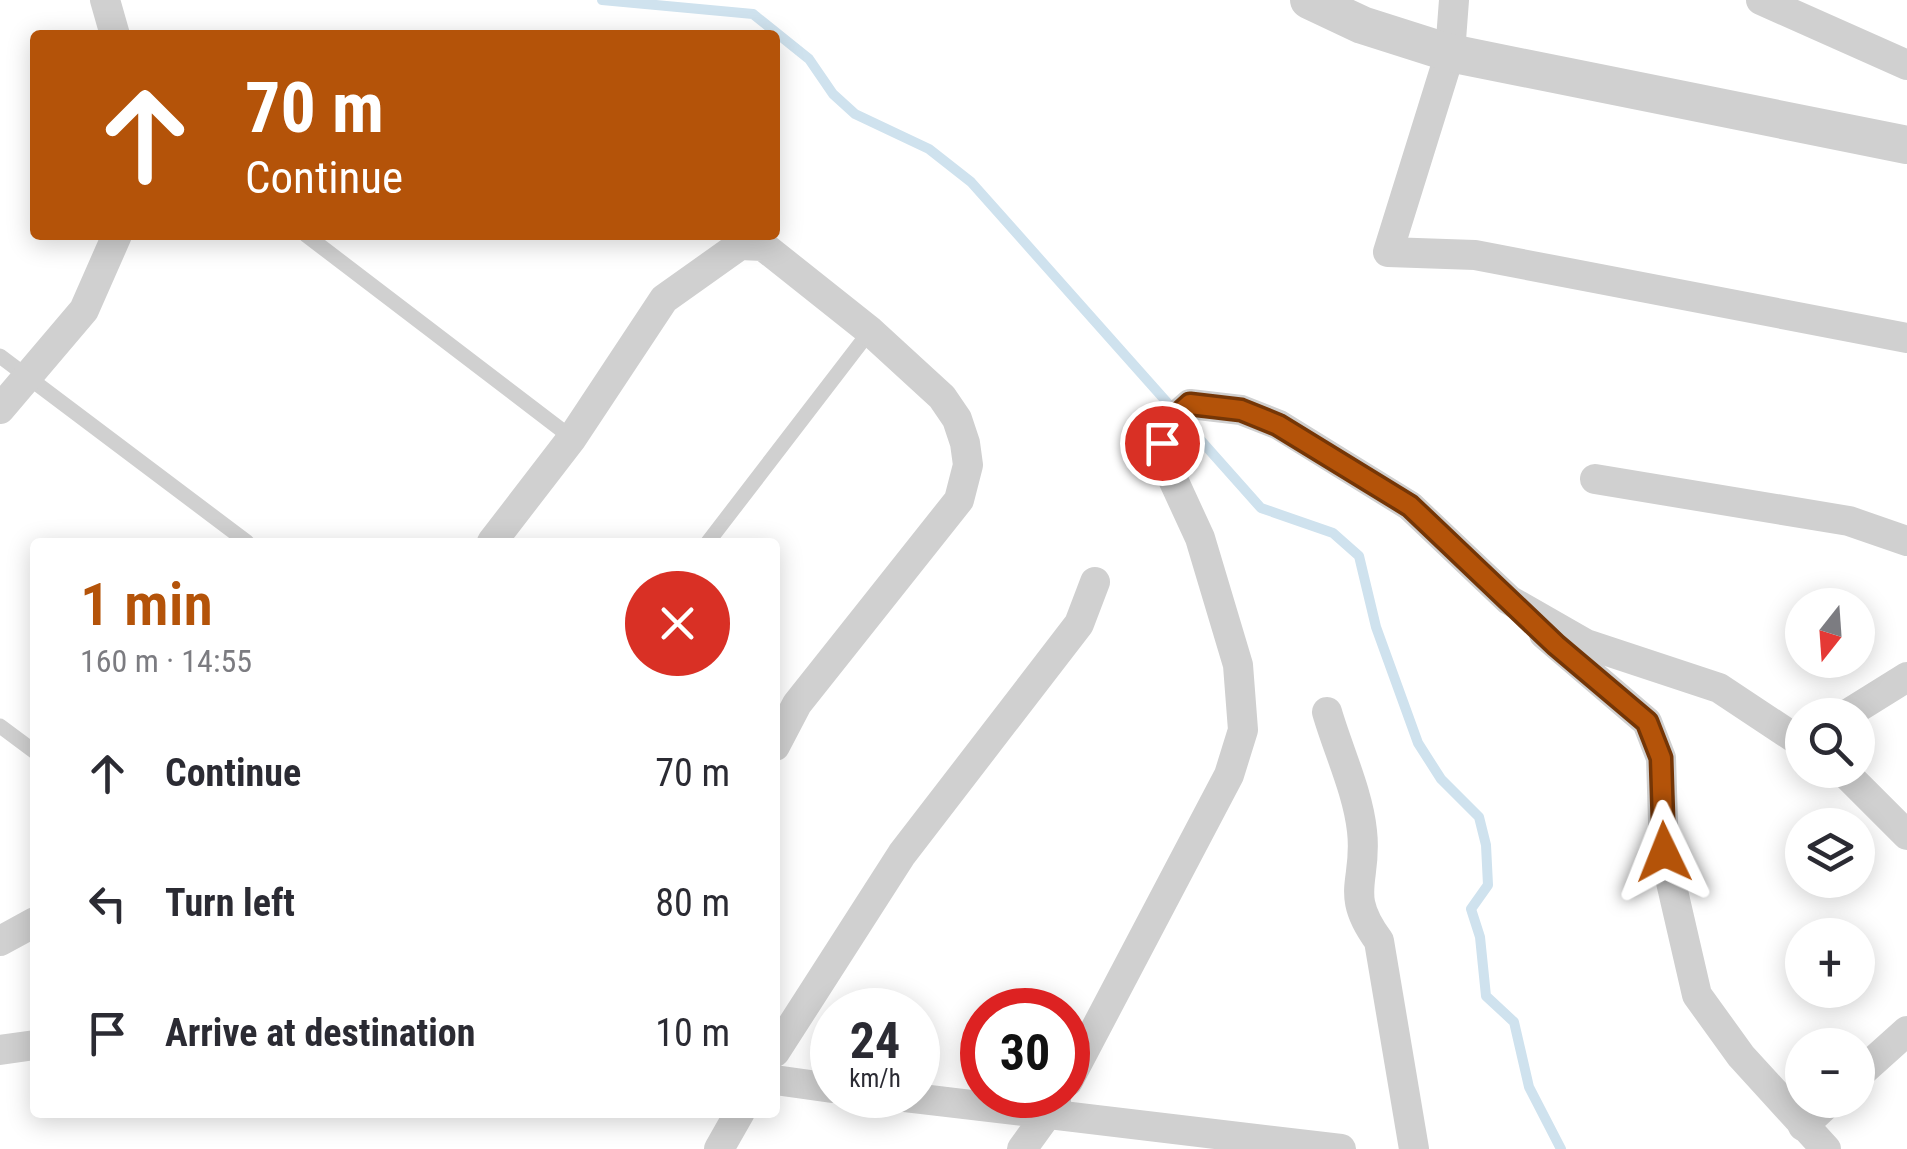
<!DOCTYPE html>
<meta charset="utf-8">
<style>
:root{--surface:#fff;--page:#f7f7f7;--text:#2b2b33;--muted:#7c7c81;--accent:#b45309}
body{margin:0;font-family:"Roboto Condensed",sans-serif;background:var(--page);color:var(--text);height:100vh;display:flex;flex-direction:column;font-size:38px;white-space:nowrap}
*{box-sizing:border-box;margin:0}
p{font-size:32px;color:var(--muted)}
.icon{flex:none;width:55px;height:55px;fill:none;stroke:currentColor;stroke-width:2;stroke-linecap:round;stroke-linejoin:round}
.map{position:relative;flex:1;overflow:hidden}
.sheet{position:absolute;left:30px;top:538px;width:750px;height:580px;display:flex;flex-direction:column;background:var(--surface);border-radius:10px;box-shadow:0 5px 25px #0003}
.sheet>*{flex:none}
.hud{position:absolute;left:30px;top:30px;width:750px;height:210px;border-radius:10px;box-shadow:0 5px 25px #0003;background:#b45309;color:#fff;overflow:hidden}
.needle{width:65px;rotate:197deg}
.fabs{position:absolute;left:1785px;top:588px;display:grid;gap:20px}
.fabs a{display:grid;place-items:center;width:90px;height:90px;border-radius:50%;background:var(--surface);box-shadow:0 5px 25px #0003;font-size:50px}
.speed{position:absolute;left:810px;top:988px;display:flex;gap:20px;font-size:50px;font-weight:700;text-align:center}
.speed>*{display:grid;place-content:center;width:130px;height:130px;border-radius:50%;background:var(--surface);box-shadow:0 5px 25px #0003;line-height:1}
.speed small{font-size:25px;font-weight:400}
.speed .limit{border:15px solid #d22;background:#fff;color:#111}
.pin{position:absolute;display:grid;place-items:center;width:85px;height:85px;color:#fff;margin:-42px;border:5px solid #fff;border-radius:50%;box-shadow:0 2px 10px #0007}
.me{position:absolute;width:110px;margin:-55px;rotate:358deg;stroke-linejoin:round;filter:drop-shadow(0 0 8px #0008)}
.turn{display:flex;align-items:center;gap:35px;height:210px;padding:0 50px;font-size:45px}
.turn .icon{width:130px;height:130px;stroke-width:2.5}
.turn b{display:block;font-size:70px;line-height:85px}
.round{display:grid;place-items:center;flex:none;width:105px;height:105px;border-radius:52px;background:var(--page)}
.head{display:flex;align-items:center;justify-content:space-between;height:170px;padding:0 50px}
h1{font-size:60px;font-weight:600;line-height:75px;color:var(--accent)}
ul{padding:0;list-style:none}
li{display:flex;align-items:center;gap:30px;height:130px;padding:0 50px}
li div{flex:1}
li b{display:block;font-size:38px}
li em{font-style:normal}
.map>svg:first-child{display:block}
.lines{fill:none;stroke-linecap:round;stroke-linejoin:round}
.stream{stroke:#cfe2ee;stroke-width:10}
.service{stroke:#d0d0d0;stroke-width:15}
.minor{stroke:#d0d0d0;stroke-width:30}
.tertiary{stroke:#d0d0d0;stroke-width:38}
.route-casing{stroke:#753606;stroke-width:25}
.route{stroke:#b45309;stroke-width:18}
</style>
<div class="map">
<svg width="1907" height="1149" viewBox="0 0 1907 1149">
<rect width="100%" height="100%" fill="#fff"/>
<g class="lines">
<polyline class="stream" points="602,0 753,14 809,59 833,94 855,114 929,149 971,182 1261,508 1333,533 1359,556 1376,627 1418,743 1441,779 1479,817 1486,845 1488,885 1471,909 1480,937 1486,996 1514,1022 1529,1087 1561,1149"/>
<g class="service">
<polyline points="306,235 572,438"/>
<polyline points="0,356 247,542"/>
<polyline points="708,542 870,331"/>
<polyline points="0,726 35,752"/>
</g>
<g class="minor">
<polyline points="105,0 115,35"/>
<polyline points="1454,0 1450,53 1388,252 1475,255 1907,338"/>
<polyline points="1761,0 1907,65"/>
<polyline points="0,409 84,310 117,235"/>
<polyline points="1595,479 1849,521 1907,541"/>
<polyline points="492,542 572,438 664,299 740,245 763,246 870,331 942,397 957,419 965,443 968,465 959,500 797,704 775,746"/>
<polyline points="1544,634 1647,722 1661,758 1664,852 1697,995 1741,1056 1826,1149"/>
<path d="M 1327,712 C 1338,750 1358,792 1362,831 C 1368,882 1343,892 1379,941 L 1414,1149"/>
<polyline points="1846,715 1907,677"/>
<polyline points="1842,770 1907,835"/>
<polyline points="0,941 35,922"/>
<polyline points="0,1050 35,1045"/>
<polyline points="775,1052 902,854 1079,624 1095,582"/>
<polyline points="1858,1075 1907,1031"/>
<polyline points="775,1080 832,1088"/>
<polyline points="1068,1081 1229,775 1243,730 1238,665 1200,538 1165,462 1166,425 1190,404 1241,410 1279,425 1410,506 1509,600 1586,644 1719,688 1802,743"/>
<polyline points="888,1095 1341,1149"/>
<polyline points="1803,1126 1831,1100"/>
<polyline points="719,1149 740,1112"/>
<polyline points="1022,1149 1056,1102"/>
</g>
<polyline class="tertiary" points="1309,0 1362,25 1450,53 1907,145"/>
</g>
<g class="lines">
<defs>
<polyline id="route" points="1162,443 1166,426 1190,404 1241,410 1278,425 1410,506 1556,645 1647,722 1661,758 1664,852"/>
</defs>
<use href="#route" class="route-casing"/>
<use href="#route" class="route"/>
</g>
</svg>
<div class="fabs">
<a><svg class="needle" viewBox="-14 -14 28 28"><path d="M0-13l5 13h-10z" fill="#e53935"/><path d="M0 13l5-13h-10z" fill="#7c7c81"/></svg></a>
<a><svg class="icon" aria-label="search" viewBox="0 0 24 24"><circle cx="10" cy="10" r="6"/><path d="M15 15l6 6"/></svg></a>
<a><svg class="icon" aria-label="layers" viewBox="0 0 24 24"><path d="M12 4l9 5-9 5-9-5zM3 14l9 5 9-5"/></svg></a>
<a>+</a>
<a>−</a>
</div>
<div class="speed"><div>24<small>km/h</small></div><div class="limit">30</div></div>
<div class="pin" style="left:1162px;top:443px;background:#d93025"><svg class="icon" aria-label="arrive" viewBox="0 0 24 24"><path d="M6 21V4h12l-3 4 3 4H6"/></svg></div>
<svg class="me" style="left:1664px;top:852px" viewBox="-20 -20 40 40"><path d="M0-17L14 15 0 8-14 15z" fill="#b45309" stroke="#fff" stroke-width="4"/></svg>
<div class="hud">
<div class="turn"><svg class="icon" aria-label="ahead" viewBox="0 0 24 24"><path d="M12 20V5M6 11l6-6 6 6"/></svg><div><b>70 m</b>Continue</div></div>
</div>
<section class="sheet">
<div class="head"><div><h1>1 min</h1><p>160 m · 14:55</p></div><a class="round" style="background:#d93025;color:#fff"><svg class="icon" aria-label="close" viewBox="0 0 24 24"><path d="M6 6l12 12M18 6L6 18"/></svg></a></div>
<ul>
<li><svg class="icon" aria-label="ahead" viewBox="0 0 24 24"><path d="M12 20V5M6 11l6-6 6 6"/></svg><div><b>Continue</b></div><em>70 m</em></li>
<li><svg class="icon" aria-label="left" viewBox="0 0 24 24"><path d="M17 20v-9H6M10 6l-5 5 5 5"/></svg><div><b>Turn left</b></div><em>80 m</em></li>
<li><svg class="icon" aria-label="arrive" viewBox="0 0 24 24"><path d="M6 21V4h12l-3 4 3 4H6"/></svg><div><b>Arrive at destination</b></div><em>10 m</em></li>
</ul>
</section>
</div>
